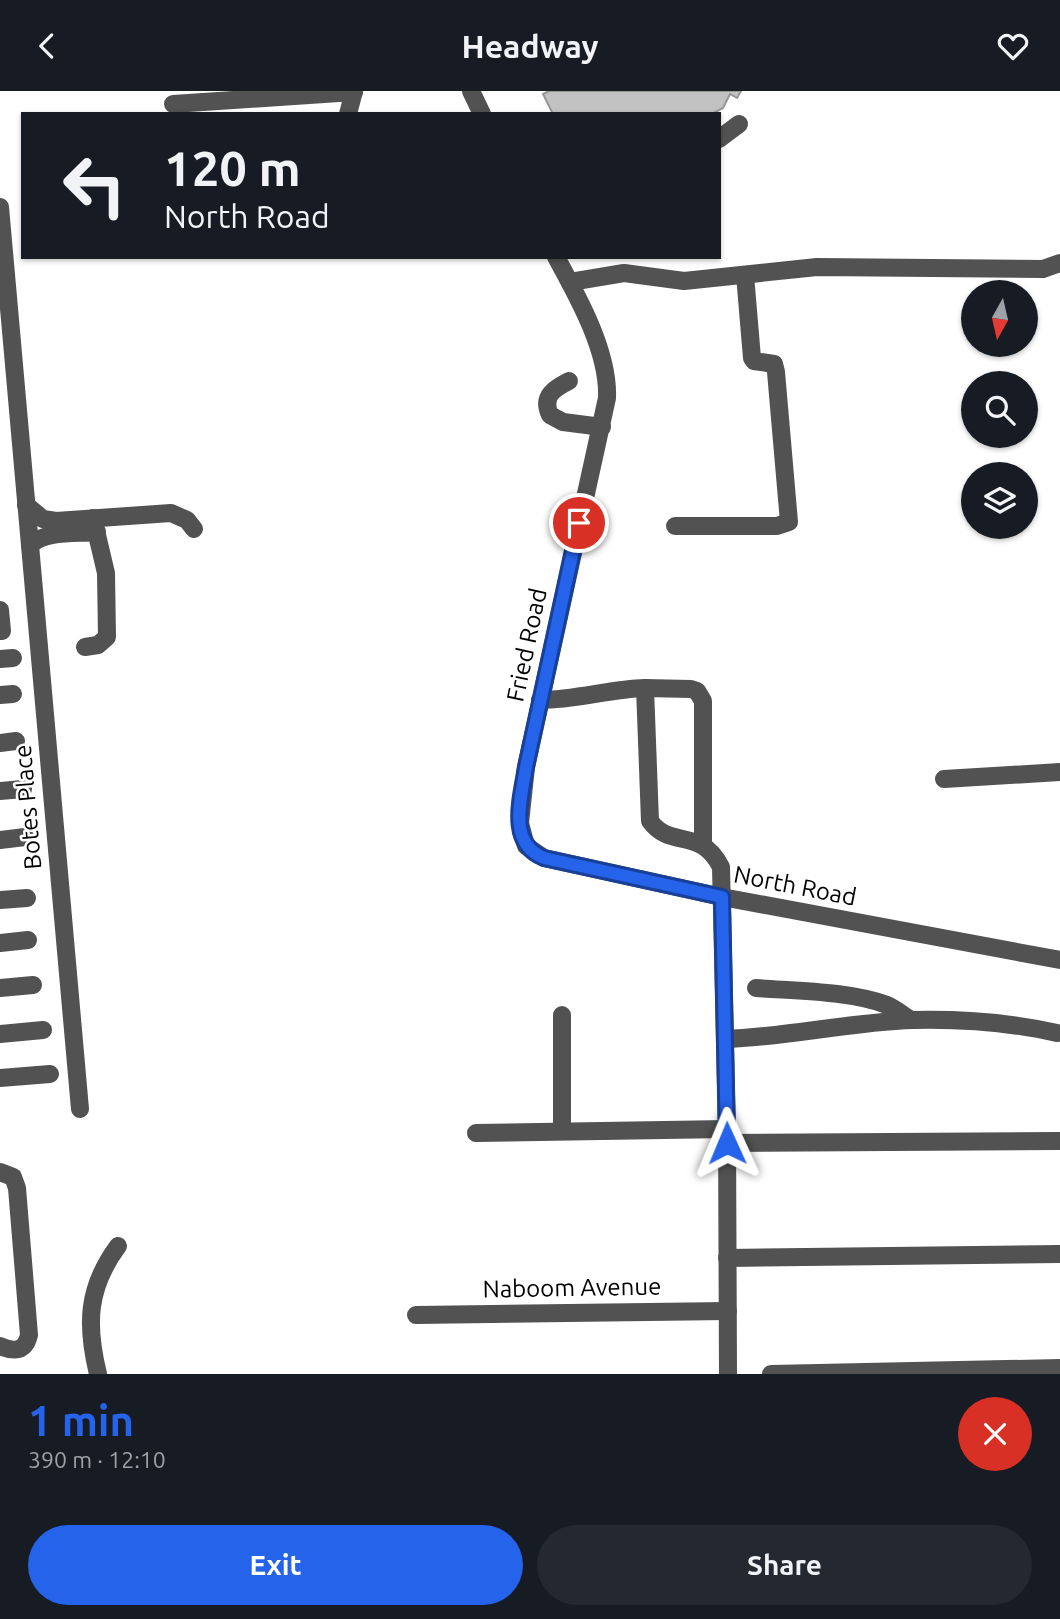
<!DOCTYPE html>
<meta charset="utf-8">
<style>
:root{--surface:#171b24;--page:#242831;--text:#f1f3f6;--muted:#9ea1a6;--accent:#2563eb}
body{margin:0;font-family:Ubuntu,sans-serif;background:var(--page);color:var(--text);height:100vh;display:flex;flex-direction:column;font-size:26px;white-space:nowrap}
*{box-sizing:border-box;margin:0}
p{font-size:23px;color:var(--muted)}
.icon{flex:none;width:38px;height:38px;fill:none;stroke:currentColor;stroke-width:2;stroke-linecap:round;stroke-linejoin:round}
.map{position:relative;height:1283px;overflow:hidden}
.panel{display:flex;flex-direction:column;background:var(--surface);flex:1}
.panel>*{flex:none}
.guide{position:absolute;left:21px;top:21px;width:700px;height:147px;border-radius:0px;box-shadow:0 2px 5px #0004;background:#171b24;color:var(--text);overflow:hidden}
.needle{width:46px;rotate:188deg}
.tools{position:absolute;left:961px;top:189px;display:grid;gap:14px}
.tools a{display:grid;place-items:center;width:77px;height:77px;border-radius:50%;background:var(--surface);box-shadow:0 2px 5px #0004;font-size:35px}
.pin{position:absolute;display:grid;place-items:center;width:60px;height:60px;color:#fff;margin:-30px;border:4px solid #fff;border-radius:50%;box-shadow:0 2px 7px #0007}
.me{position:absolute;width:77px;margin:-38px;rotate:359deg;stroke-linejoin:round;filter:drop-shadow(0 0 5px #0008)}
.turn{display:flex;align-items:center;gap:24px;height:147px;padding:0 28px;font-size:32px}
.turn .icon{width:91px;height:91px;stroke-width:2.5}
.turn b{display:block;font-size:49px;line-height:60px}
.round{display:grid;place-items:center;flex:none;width:74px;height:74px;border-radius:37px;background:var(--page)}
.head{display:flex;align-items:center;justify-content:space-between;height:119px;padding:0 28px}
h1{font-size:42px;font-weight:700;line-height:52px;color:var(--accent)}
.action{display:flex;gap:14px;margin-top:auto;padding:14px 28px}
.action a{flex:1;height:80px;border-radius:42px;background:var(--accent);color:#fff;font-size:28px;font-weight:700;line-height:80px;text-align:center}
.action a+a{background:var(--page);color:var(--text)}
header{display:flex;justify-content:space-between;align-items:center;height:91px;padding:0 28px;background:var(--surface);font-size:32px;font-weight:700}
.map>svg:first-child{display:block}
.building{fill:#c2c2c2;stroke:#969696;stroke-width:2}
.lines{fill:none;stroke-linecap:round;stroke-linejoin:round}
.minor{stroke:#525252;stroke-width:18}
.route-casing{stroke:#184099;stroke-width:18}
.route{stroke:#2563eb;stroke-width:12}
.labels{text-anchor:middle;stroke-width:5;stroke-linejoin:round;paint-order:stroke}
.street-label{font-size:24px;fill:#000;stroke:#fff}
</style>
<header><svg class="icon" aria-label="back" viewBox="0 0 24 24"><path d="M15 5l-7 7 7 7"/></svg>Headway<svg class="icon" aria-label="heart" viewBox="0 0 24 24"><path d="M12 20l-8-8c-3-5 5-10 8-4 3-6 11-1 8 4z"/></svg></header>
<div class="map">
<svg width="1060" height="1283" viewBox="0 0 1060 1283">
<rect width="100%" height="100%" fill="#fff"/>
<polygon class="building" points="549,0 741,0 737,7 730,3 723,17 712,23 553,23 543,3"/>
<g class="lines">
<g class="minor">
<polyline points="471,0 482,23"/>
<polyline points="173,13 354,1"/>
<polyline points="348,23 354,0"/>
<polyline points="719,48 739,33"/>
<polyline points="0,116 80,1018"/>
<path d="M 556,166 C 578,206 609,261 607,307 L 526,676 L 520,732 L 526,755 L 544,767 L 722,806 L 1060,869"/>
<polyline points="570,191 624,182 684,190 817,176 1043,178 1060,172"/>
<path d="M 569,290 C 555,297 541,305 550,324 L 563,331 L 602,336"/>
<polyline points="26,414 43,428 56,430 171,422 187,429 194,438"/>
<polyline points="675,435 777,435 789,431 776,281 774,273 754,270 752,267 745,184"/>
<path d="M 30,454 C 46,439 76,443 97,441"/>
<polyline points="0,519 2,540 0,540"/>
<polyline points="85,556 98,554 107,546 106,482 93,427"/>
<polyline points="0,568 13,567"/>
<polyline points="645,597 691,598 697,600 703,610 703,753"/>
<polyline points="0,604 13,603"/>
<path d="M 540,609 C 576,609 610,598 645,597 L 650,730 C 671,759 700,735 721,776 L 727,1038 L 728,1283"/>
<polyline points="0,652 16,650"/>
<polyline points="944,688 1060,681"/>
<polyline points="0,700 23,698"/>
<polyline points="0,749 25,746"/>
<polyline points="0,809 27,807"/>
<polyline points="0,852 28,849"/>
<polyline points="0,897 33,894"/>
<path d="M 756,897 C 795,900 851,900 887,914 C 896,918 903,924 911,929"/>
<polyline points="562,924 562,1039"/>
<polyline points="0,943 43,939"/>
<path d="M 725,948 C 788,946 850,931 913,929 C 962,928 1009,931 1057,942"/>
<polyline points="0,987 50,983"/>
<polyline points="476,1042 727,1038"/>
<polyline points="727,1052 1060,1050"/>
<path d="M 0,1081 L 13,1086 L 17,1097 L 29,1244 C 25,1261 14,1261 0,1255"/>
<polyline points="727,1167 1060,1163"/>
<polyline points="416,1224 728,1220"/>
<path d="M 98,1283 C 86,1234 87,1197 118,1155"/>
<polyline points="771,1283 1060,1277"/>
</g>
</g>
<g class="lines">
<defs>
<path id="route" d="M 579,432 L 526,676 C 521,708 507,752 544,767 L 722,806 L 727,1052"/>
</defs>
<use href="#route" class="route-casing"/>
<use href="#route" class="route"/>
</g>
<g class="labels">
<g class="street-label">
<text transform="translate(527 554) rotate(-78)" y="8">Fried Road</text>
<text transform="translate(28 716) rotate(-95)" y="8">Botes Place</text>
<text transform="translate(795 795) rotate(11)" y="8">North Road</text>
<text transform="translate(572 1197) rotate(-1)" y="8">Naboom Avenue</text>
</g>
</g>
</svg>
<div class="tools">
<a><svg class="needle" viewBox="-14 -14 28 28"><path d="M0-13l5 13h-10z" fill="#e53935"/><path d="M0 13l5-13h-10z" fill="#9ea1a6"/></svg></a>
<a><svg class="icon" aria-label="search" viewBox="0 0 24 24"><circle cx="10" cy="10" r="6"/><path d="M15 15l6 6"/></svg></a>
<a><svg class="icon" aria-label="layers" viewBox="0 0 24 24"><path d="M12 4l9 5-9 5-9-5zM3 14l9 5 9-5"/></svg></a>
</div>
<div class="pin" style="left:579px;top:432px;background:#d93025"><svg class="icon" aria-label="arrive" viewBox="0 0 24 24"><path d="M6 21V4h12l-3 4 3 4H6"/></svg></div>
<svg class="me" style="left:727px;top:1052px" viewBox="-20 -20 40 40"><path d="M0-17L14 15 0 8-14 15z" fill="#2563eb" stroke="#fff" stroke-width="4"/></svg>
<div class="guide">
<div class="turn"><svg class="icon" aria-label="left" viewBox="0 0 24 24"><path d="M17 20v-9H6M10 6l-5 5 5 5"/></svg><div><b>120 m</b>North Road</div></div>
</div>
</div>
<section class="panel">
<div class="head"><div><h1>1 min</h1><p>390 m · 12:10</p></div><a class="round" style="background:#d93025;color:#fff"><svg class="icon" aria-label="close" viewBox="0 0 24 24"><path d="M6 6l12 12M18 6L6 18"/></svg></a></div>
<div class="action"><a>Exit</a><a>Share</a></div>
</section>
